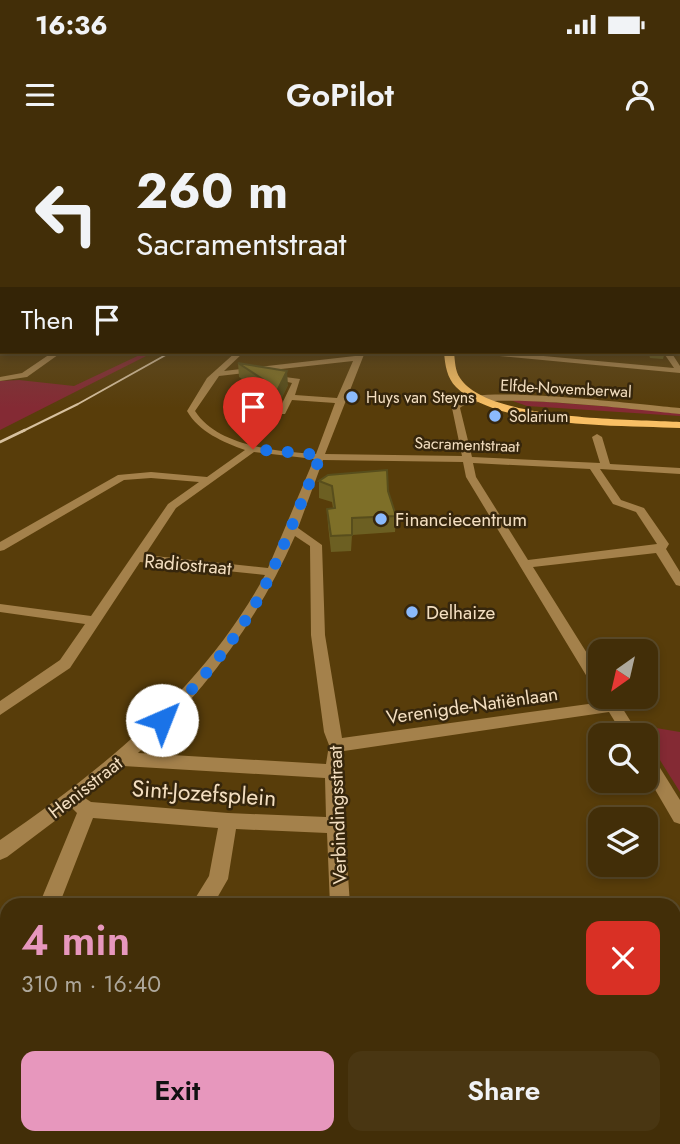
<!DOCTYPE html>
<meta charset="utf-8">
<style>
:root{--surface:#422e08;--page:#493612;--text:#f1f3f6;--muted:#aea89c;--line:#5a4a29;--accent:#e797bd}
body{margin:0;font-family:Jost,sans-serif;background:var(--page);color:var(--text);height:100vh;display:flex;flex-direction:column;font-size:26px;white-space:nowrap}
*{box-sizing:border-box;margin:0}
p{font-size:23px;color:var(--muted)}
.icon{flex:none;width:38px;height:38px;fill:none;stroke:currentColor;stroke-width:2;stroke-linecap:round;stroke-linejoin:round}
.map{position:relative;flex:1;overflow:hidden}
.side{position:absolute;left:0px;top:758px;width:681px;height:247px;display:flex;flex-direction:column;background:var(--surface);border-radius:21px 21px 0 0;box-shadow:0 4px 10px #0003,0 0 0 2px var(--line)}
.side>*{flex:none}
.top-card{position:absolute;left:0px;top:0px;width:681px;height:214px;box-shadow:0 4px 10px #0003,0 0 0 2px var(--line);background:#422e08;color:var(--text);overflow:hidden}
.needle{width:46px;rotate:214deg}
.fabs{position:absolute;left:588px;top:499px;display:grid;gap:14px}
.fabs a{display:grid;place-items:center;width:70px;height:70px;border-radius:14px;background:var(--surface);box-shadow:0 4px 10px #0003,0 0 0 2px var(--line);font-size:35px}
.pin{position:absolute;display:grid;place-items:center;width:60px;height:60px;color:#fff;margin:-72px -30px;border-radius:50% 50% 50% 0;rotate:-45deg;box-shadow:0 0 7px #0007}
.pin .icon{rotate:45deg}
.me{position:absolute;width:77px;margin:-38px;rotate:44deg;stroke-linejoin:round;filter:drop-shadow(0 0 5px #0008)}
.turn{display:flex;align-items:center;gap:24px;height:147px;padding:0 21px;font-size:32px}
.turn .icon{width:91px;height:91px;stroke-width:2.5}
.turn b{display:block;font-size:49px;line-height:60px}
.then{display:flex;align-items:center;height:66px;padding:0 21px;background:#0003;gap:14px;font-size:26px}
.round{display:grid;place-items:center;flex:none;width:74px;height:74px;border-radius:14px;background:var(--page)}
.summary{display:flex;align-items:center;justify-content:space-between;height:119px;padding:0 21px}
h1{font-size:42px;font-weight:600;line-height:52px;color:var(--accent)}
.cta{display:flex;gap:14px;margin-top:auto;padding:14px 21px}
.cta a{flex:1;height:80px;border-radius:14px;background:var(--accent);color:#111;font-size:28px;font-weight:600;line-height:80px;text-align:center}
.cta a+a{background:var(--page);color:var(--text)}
.status{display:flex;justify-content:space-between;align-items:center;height:49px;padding:0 35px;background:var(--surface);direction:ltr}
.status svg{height:19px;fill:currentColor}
header{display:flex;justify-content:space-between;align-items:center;height:91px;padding:0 21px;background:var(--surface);font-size:32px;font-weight:600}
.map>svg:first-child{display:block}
.green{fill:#842a34}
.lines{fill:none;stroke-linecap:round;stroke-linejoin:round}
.minor{fill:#a4814b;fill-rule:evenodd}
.major{fill:#f9c065;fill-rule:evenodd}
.rail-far1{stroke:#d7c19f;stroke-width:2}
.rail{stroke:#d7c19f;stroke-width:2.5}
.wall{fill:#6c5f22}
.shaded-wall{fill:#584e1c}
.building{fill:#7e6f28;stroke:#584e1c;stroke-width:2}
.route{stroke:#1a73e8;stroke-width:12;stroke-dasharray:0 21.6}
.poi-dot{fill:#8bbafc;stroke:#36260c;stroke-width:2.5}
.labels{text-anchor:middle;stroke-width:5;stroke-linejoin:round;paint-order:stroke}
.far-street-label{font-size:16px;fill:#f4dfc1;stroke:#36260c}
.far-poi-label{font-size:16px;fill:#f4dfc1;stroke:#36260c;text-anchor:start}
.poi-label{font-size:19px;fill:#f4dfc1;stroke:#36260c;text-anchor:start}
.street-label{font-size:19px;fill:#f4dfc1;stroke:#36260c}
.near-street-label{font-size:23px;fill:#f4dfc1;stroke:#36260c}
</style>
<div class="status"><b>16:36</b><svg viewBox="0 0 49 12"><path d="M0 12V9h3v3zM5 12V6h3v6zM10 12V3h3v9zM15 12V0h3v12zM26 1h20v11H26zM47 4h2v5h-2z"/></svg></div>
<header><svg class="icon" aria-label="menu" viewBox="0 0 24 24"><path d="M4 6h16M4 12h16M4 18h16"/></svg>GoPilot<svg class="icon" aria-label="person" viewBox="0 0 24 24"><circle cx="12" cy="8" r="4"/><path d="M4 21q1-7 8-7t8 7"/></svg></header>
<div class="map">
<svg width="680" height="1004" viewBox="0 0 680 1004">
<rect width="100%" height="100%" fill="#583d0a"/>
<g class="green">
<polygon points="146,212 154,212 0,290 0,241 19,240 74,246"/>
<polygon points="507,259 680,272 680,276 527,266"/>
<polygon points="638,585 680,592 680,652"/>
</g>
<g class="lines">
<g class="minor">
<rect x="679" y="128" width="1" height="4"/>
<rect x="679" y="155" width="1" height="4"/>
<rect x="0" y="162" width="2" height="4"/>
<rect x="679" y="179" width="1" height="4"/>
<polygon points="53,212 62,212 27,237 0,241 0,237 22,233"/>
<path d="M 236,212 L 244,212 L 224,231 L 355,216 L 357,212 L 365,212 L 325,314 L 462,316 L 452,268 C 453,266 457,261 459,260 C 483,245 643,265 680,268 L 680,274 C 648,271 476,250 460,268 L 472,317 L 600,323 L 592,297 L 597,294 L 602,297 L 610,324 L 680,328 L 680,334 L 600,329 L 621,360 L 644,368 L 669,404 L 666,409 L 680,432 L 680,446 L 676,445 L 656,413 L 533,427 L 600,534 L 600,551 L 595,550 L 466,337 L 463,322 L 323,320 L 298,388 L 322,405 L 325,495 L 342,598 L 603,562 L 599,556 L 600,554 L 600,556 L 615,556 L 639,595 L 623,595 L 609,572 L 344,611 L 341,631 L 350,765 L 330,765 L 327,693 L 236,689 L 228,739 L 213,765 L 191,765 L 209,736 L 218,688 L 93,678 L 59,765 L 39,765 L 77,673 L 72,668 L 7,717 L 0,720 L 0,700 C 103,629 204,548 265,435 L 140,422 L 70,528 L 0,575 L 0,561 L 60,520 L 85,484 L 0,472 L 0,464 L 91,476 L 168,364 L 199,342 L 151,338 L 124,340 L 4,410 L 0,411 L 0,402 L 118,335 L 151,332 L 207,337 L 245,310 C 223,302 199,292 187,271 L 207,238 ZM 353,221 L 337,258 L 295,255 L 300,239 L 270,235 L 266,237 L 292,243 L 278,272 L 279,274 L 285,274 L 292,260 L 335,263 L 316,314 C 278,311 218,307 195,271 L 219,236 ZM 254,312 L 314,319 L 268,428 L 145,415 L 176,368 ZM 473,323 L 590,329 L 613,364 L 636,372 L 657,404 L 528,420 L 476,337 ZM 295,396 L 310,406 L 311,495 L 324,592 L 329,605 L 326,624 L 138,613 C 205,552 258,480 295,396 ZM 123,626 L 325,638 L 326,677 L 228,673 L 91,662 L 85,658 Z"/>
<polygon points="475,212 500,212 674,228 663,212 671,212 680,226 680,233 479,214"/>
<polygon points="646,613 652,615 680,660 680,684 674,682 646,634"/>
<polygon points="7,855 7,891 0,894 0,858"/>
<rect x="674" y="885" width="6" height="22"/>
<polygon points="113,998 139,998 137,1004 111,1004"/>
<polygon points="337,998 362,998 363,1004 337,1004"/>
</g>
<g class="major">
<rect x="0" y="178" width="2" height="6"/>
<path d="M 444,212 L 454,212 C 455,221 455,231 460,238 C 487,281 633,279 680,282 L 680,288 C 622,285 499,289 456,247 C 447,238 445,225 444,212 Z"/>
</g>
<polyline class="rail-far1" points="21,292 78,264 171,212"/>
<polyline class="rail" points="0,302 25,290"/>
</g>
<g class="wall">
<polygon points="601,212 665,212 663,219 650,218 649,214 622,212 621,215"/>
<polygon points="238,223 288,245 276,269 261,268 259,254 261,251 239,237"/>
<polygon points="319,341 388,351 396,376 395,392 352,395 351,411 331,412 328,385 327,369 333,368 332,362 319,358"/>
</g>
<polygon class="shaded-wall" points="287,231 288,245 276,269 275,255"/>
<g class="building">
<polygon points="238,223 287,231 275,255 259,254 267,242"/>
<polygon points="387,330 388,351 396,376 352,378 352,395 331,396 327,369 335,368 332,346 319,341 328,335"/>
</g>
<linearGradient id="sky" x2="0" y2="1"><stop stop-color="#302206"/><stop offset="0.48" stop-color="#64573e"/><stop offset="1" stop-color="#64573e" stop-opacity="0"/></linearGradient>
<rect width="680" height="268" fill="url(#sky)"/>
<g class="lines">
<path class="route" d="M 162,580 C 201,542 239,497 264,448 C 285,405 302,360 321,315 L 253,309"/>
</g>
<g class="poi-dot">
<circle cx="352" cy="257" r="7"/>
<circle cx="495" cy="276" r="7"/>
<circle cx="381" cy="379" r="7"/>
<circle cx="412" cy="472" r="7"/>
</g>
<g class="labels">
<g class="far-street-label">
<text transform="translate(566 248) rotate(3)" y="6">Elfde-Novemberwal</text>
<text transform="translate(467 304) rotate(2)" y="6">Sacramentstraat</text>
</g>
<g class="far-poi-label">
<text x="366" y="263">Huys van Steyns</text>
<text x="509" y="282">Solarium</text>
</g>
<g class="poi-label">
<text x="395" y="386">Financiecentrum</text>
<text x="426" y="479">Delhaize</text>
</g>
<g class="street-label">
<text transform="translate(188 424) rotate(5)" y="7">Radiostraat</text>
<text transform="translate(472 565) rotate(-8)" y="7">Verenigde-Natiënlaan</text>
<text transform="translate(85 647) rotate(-38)" y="7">Henisstraat</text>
<text transform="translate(337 675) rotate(-92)" y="7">Verbindingsstraat</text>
</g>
<g class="near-street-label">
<text transform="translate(204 653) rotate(4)" y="8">Sint-Jozefsplein</text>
</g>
</g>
</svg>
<div class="fabs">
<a><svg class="needle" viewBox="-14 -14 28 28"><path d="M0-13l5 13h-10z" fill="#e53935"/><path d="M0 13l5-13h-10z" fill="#aea89c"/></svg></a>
<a><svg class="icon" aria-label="search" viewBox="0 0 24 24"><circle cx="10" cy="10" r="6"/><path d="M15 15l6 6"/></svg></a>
<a><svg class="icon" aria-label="layers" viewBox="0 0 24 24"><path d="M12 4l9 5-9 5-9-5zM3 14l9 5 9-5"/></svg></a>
</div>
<div class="pin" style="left:253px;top:309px;background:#d93025"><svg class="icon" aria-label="arrive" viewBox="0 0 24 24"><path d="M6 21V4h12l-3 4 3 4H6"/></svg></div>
<svg class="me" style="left:162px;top:580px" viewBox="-20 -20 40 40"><circle r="19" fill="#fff"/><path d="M0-13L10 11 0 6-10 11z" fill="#1a73e8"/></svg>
<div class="top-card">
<div class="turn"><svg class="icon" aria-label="left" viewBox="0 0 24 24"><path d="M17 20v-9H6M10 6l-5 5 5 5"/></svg><div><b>260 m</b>Sacramentstraat</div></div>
<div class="then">Then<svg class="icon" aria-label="arrive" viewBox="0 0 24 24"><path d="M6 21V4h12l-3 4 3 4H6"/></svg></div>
</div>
<section class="side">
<div class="summary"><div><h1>4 min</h1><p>310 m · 16:40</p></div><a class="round" style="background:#d93025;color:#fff"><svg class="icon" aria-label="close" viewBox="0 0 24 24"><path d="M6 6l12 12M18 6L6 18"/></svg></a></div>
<div class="cta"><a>Exit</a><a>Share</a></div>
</section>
</div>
